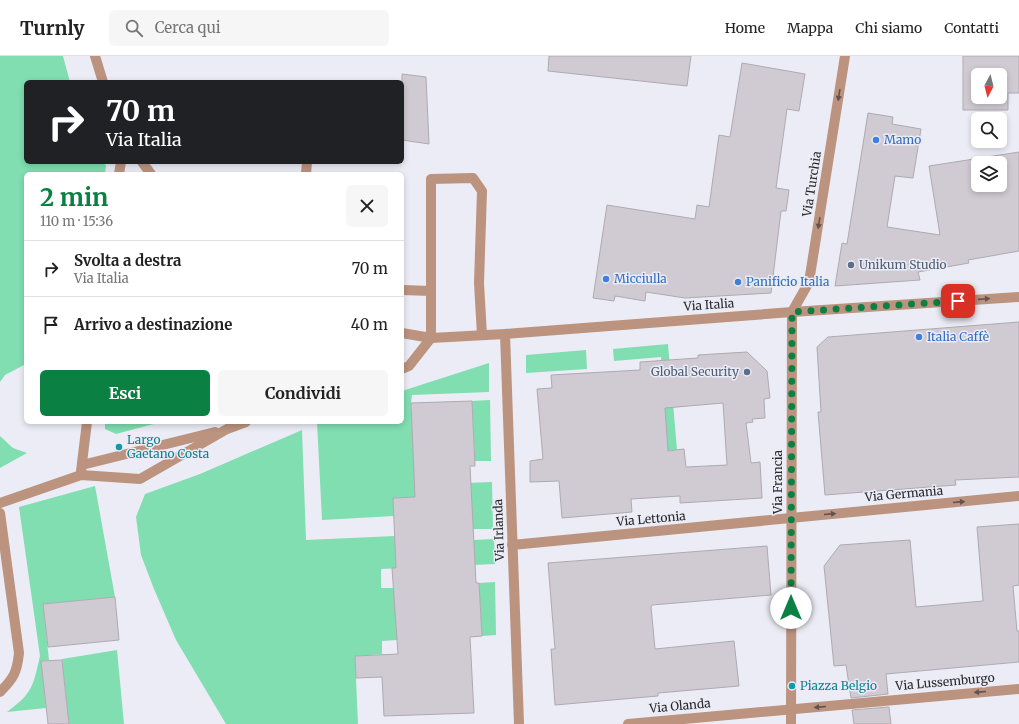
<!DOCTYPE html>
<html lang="it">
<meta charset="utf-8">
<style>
:root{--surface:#fff;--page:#f6f6f6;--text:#222;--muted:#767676;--line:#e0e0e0;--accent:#0b8043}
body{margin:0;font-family:Merriweather,serif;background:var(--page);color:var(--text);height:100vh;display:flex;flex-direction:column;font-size:15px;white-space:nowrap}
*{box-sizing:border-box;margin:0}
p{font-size:13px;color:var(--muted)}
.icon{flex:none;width:22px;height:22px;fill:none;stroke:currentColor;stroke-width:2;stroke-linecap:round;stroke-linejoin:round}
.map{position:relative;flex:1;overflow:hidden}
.details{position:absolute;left:24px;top:116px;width:380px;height:252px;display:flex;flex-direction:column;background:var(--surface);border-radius:6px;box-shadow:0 2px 6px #0003}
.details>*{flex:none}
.banner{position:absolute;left:24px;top:24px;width:380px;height:84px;border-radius:6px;box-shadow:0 2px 6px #0003;background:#202124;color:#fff;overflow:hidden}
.needle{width:26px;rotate:187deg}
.buttons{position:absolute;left:971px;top:12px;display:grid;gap:8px}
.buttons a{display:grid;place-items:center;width:36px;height:36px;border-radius:6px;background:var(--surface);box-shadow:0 2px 6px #0003;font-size:20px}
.pin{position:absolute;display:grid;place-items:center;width:34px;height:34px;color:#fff;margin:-17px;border-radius:8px;box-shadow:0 2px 6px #0006}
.me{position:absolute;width:44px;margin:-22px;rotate:0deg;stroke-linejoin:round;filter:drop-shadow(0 0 3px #0008)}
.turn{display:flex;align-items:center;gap:14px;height:84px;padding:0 16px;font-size:18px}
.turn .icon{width:52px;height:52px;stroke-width:2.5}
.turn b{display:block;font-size:28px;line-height:34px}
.round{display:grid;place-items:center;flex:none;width:42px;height:42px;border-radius:6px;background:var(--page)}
.overview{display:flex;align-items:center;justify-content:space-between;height:68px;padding:0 16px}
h1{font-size:24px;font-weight:700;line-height:30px;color:var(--accent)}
.cta{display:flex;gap:8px;margin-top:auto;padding:8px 16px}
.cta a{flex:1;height:46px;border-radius:6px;background:var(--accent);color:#fff;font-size:16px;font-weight:700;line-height:46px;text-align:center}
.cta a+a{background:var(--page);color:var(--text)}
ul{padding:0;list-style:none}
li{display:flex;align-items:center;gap:12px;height:56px;padding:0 16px;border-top:1px solid var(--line)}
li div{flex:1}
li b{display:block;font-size:15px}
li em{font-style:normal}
header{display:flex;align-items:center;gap:24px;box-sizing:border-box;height:56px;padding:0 20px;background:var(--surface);border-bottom:1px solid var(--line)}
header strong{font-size:19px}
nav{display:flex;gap:22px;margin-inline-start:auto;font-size:14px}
.search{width:280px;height:36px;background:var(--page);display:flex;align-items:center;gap:10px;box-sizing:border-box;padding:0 14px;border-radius:6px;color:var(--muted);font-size:15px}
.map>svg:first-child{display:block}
.green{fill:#80deb1}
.building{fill:#d0cad2;stroke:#afaab1;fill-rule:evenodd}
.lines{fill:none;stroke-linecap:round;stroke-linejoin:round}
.minor{stroke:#bb937f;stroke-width:10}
.oneway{fill:#63534d}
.route{stroke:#0b8043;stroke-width:7;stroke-dasharray:0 12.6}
.shop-dot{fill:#3f7fe0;stroke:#ebecf5;stroke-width:1.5}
.service-dot{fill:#5c6f8a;stroke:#ebecf5;stroke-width:1.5}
.culture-dot{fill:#0f9aa8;stroke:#ebecf5;stroke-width:1.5}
.labels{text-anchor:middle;stroke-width:3;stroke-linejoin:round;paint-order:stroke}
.shop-label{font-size:12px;fill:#366cbe;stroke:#ebecf5;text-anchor:start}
.street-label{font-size:12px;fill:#28292c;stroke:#ebecf5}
.service-label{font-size:12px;fill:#4e5e75;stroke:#ebecf5;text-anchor:start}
.culture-label{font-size:12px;fill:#0d838f;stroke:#ebecf5;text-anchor:start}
</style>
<header>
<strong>Turnly</strong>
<div class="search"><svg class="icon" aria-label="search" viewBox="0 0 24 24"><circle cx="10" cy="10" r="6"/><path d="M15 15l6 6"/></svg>Cerca qui</div>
<nav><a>Home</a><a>Mappa</a><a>Chi siamo</a><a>Contatti</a></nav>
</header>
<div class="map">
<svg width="1019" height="668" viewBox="0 0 1019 668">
<rect width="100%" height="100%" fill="#ebecf5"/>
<g class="green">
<polygon points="0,0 63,0 70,26 26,26 26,106 104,106 106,110 105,118 26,118 26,308 5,319 0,326"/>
<polygon points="668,288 677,394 627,397 665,358 661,301 614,305 613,293"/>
<polygon points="586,294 587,313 526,317 526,299"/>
<polygon points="489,307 489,336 412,339 411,347 415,429 492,426 493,473 473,473 471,439 393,442 394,460 322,464 317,366 402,366 402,335"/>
<polygon points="490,344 491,405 475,405 472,345"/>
<polygon points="105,366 161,366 116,378 105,373"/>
<polygon points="302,374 306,484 395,480 396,498 474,494 474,484 494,483 495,508 381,513 381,532 394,532 397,584 382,585 382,598 355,600 358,668 226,668 176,584 154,533 141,499 136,461 145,438 200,418"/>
<polygon points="0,380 13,392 27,397 0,412"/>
<path d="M 95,430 L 115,541 L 43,548 L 49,604 L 41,605 L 46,652 L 7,656 C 33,637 33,630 40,600 L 19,451 Z"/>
<polygon points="495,526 496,579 482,580 479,527"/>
<polygon points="117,594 124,668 69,668 62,603"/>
</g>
<g class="building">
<polygon points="549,0 691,0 687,30 548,15"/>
<path d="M 963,0 L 1019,0 L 1019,37 L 1008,37 L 1008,54 L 963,54 ZM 978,19 L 1000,19 L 1000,41 L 978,41 Z"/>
<polygon points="742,7 805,18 799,55 787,53 776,132 789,134 786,155 781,155 771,237 685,242 646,236 645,245 615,240 614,245 593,242 607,149 695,163 697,149 709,151 719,79 730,81"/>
<polygon points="402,18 426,21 429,88 402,84"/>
<path d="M 868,57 L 893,61 L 892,68 L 921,73 L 913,122 L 895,120 L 887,171 L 940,179 L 929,110 L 1019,96 L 1019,195 L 968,204 L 969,207 L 918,216 L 920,224 L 835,230 L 842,187 L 847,188 ZM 978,107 L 1000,107 L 1000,129 L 978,129 Z"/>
<polygon points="1019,266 1019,421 955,424 956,429 825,439 818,356 821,356 817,291 828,281"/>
<path d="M 747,296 L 767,315 L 770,342 L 764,343 L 765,362 L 752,363 L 753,366 L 746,367 L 751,407 L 760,406 L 762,442 L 680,447 L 680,440 L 631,443 L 632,456 L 562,462 L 559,425 L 530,426 L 530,405 L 543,403 L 537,333 L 552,332 L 551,319 L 640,314 L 640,306 L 698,302 L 698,299 ZM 723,347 L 727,409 L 686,411 L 684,393 L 668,395 L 665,352 Z"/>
<polygon points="472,345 475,410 470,410 476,527 479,527 482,580 470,581 474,657 384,660 382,621 356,622 355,600 398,598 392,512 396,512 393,442 415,441 411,347"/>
<polygon points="1019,468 1019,529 1013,530 1017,575 1019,575 1019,606 886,618 888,638 851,642 846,609 834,610 824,510 840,489 910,484 916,551 983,545 977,471"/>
<polygon points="767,490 771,539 652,549 651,551 655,593 734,585 739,630 658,637 658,640 555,649 551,593 555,593 548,507"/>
<polygon points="115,541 119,584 48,591 43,548"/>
<polygon points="62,604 69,668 48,668 41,605"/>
<polygon points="889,651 891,668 854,668 852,654"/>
</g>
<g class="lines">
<g class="minor">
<polyline points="95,0 103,26"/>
<polyline points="142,106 151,118"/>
<polyline points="119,118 121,106"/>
<polyline points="306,118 307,106"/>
<polyline points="402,234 431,235"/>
<polyline points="792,256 809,226 845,0"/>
<polyline points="402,277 431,282 505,278 792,256 1019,241"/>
<polyline points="505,278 519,668"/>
<polyline points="402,313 409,310 431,282 431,123 473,122 482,135 479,227 482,279"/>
<polyline points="82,409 215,376"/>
<polyline points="81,415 87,366"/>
<polyline points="0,447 81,419 140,423 227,373 246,366"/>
<path d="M 0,457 L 19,597 C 17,616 14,622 0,636"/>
<polyline points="512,489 1019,440"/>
<polyline points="628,668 1019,633"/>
<polyline points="791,668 792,256"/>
</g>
</g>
<defs><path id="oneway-solid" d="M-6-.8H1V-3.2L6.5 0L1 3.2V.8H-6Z"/></defs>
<g class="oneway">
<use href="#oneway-solid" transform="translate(839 39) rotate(99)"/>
<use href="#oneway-solid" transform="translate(819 167) rotate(99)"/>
<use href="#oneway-solid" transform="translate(984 243) rotate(-4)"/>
<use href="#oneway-solid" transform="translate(959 446) rotate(-5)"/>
<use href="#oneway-solid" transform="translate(830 458) rotate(-5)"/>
<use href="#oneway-solid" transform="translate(980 636) rotate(175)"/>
<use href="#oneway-solid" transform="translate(820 651) rotate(175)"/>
</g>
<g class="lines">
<polyline class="route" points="791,552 792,256 958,245"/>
</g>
<g class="shop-dot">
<circle cx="876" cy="84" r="4"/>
<circle cx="606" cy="223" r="4"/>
<circle cx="738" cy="226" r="4"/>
<circle cx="919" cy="281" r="4"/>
</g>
<g class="service-dot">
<circle cx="851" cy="209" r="4"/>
<circle cx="747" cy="316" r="4"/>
</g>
<g class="culture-dot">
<circle cx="119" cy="391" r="4"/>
<circle cx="792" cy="630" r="4"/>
</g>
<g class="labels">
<g class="shop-label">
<text x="884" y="88">Mamo</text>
<text x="614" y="227">Micciulla</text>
<text x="746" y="230">Panificio Italia</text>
<text x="927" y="285">Italia Caffè</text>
</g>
<g class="street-label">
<text transform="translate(812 128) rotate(-81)" y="4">Via Turchia</text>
<text transform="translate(709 249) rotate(-4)" y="4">Via Italia</text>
<text transform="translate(778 426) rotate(-90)" y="4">Via Francia</text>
<text transform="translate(904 438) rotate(-5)" y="4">Via Germania</text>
<text transform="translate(651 463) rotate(-5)" y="4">Via Lettonia</text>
<text transform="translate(499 474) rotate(-92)" y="4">Via Irlanda</text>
<text transform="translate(945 626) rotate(-5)" y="4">Via Lussemburgo</text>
<text transform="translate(680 650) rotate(-5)" y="4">Via Olanda</text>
</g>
<g class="service-label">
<text x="859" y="213">Unikum Studio</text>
<text x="739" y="320" text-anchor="end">Global Security</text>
</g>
<g class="culture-label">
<text x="127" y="388">Largo<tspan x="127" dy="14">Gaetano Costa</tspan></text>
<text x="800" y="634">Piazza Belgio</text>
</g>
</g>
</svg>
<div class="buttons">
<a><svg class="needle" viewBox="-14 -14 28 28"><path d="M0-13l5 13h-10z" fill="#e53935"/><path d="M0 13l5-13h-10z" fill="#767676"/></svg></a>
<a><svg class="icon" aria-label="search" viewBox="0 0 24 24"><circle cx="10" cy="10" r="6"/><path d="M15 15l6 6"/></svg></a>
<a><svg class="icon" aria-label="layers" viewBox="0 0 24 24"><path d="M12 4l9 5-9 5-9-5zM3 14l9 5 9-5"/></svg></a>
</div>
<div class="pin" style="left:958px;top:245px;background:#d93025"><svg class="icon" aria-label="arrive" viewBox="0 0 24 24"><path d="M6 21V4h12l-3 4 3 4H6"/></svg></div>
<svg class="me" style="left:791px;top:552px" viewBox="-20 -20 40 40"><circle r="19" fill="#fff"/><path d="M0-13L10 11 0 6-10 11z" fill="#0b8043"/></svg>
<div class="banner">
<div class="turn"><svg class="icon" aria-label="right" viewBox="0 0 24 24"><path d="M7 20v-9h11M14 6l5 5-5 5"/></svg><div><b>70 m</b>Via Italia</div></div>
</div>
<section class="details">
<div class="overview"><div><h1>2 min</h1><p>110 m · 15:36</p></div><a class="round"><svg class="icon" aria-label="close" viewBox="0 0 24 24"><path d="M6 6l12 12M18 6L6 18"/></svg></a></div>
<ul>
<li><svg class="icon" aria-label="right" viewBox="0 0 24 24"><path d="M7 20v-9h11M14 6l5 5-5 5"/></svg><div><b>Svolta a destra</b><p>Via Italia</p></div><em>70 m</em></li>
<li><svg class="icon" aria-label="arrive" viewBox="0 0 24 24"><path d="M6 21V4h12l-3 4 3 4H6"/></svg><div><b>Arrivo a destinazione</b></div><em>40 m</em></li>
</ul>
<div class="cta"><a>Esci</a><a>Condividi</a></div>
</section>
</div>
